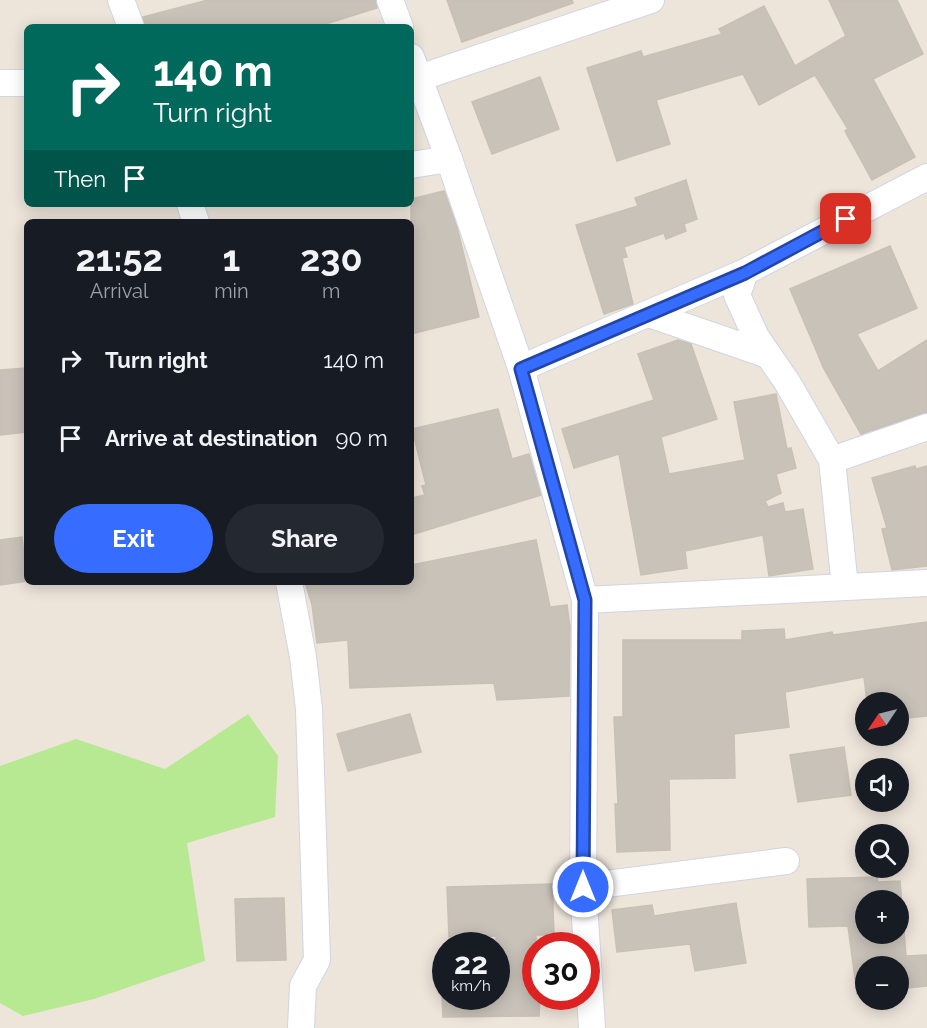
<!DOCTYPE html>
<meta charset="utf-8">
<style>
:root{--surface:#171b24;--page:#242831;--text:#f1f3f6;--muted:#9ea1a6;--accent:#366cff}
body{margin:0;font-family:Raleway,sans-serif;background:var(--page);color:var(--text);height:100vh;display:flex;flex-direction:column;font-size:22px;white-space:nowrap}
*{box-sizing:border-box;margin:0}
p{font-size:20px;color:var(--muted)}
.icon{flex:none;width:33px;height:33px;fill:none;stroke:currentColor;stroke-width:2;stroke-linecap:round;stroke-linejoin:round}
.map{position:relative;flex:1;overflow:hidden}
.drawer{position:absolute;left:24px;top:219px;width:390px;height:366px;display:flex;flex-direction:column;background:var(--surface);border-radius:9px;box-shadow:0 3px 15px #0003}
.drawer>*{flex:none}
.top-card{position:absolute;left:24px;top:24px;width:390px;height:183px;border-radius:9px;box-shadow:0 3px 15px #0003;background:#00695c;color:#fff;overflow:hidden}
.needle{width:39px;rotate:235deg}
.buttons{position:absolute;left:855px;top:692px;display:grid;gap:12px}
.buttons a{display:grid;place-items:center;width:54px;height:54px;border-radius:50%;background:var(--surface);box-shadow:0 3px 15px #0003;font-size:30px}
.speed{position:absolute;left:432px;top:932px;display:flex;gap:12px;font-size:30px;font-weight:700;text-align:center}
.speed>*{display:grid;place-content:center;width:78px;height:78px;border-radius:50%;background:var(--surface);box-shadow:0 3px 15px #0003;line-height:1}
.speed small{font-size:15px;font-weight:400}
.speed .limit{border:9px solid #d22;background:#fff;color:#111}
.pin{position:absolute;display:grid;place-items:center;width:51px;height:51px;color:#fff;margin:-26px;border-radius:12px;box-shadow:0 3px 9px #0006}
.me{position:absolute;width:66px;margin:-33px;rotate:0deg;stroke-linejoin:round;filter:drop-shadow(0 0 4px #0008)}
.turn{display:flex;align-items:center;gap:21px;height:126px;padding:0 30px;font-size:27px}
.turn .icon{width:78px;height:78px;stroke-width:2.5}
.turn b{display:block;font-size:42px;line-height:51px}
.then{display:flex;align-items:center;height:57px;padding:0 30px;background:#0003;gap:12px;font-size:22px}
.eta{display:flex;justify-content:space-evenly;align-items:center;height:102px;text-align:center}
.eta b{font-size:36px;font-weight:700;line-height:42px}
.primary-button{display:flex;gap:12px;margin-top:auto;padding:12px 30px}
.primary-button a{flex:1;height:69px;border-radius:36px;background:var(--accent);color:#fff;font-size:24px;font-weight:700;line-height:69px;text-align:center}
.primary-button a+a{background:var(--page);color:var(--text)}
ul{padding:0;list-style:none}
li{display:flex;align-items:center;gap:18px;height:78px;padding:0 30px}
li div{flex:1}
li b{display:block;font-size:22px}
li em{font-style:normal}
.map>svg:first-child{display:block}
.green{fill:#b7e992}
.building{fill:#c8c2b9;stroke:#c9c0b4;stroke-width:1.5;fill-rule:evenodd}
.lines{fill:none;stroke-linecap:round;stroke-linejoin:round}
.minor-casing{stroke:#d0d5e4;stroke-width:28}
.minor{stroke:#fff;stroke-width:26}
.route-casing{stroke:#2346a6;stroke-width:15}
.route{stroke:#366cff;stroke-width:10}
</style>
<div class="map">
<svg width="927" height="1028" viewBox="0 0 927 1028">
<rect width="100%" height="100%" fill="#ede4da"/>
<polygon class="green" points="248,714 278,756 275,817 187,843 205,961 94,999 23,1016 0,1003 0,766 76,739 165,769"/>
<g class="building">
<polygon points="208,0 375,0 377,8 316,27 146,27 143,17"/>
<polygon points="447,0 572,0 573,3 462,42"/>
<polygon points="829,0 897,0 923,54 873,79 915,157 872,180 845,131 848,129 815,75 759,105 743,74 656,100 670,144 617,161 587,68 641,51 643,57 722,34 719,29 764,6 795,66 846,36"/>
<polygon points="540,77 559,129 492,154 472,102"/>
<polygon points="686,180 697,219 684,224 686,231 666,239 664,233 624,247 627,257 622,258 633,304 604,314 576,225 638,206 635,198"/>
<polygon points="444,191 457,227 479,317 411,334 411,199"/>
<polygon points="890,246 917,308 857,334 878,371 927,340 927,412 861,434 824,369 790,289"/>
<polygon points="678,340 691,344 717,419 661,437 669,474 745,460 734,402 776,394 787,449 791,448 796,468 776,474 781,493 765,501 768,507 783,503 785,512 803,509 813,569 769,576 763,535 685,551 687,568 641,575 619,454 574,468 562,429 654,400 638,354"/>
<polygon points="27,368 27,432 0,435 0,370"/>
<polygon points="498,409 512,459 529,454 541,495 411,535 411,498 425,495 422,486 426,485 412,429"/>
<polygon points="915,466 916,469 927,466 927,566 892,570 882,529 887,528 872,478"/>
<polygon points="22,537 27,581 0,585 0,540"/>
<polygon points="536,540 550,607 567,605 570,627 569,696 497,700 494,683 350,688 348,640 317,643 312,605 305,582 411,582 411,565"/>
<polygon points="927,622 927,716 898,719 898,702 867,702 864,677 785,692 789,727 734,734 735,778 669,779 670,850 617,852 615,804 618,804 614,717 623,717 623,640 742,640 742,631 784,629 785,640 832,632 833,635"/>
<polygon points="410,714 421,752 348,771 337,734"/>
<polygon points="844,747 851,795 798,802 790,755"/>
<path d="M 877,877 L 878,882 L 900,881 L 906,956 L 927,955 L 927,986 L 898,989 L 898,966 L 866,966 L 866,993 L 857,994 L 848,926 L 809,927 L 807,879 ZM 866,900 L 898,900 L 898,933 L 866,933 Z"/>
<polygon points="552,884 554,935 536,935 536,996 540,996 539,1016 443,1017 442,996 496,996 496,936 449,937 447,887"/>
<polygon points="284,898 286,960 237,961 235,899"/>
<polygon points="736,903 746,963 695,971 690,944 617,952 612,910 652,905 654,916"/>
</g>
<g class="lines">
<defs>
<g id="minor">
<polyline points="121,0 131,27"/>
<polyline points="390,0 400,27"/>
<polyline points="411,57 449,159"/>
<polyline points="419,78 651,0"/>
<polyline points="0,83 27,83"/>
<polyline points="411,165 449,159 521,368 745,272 927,177"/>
<polyline points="190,204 196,222"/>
<polyline points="745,272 737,295 756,337 787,382 832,460"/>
<polyline points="649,314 768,355"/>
<polyline points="521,368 585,600 583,887 592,1028"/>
<polyline points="289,582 303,657 309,709 317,960 303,986 301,1028"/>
<polyline points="845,587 832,460 927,427"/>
<polyline points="585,600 927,583"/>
<polyline points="583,887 786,861"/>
</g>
</defs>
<use href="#minor" class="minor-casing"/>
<use href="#minor" class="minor"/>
</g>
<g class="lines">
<defs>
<polyline id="route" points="583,887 585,600 521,369 745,273 846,219"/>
</defs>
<use href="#route" class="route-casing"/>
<use href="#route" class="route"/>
</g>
</svg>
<div class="buttons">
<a><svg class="needle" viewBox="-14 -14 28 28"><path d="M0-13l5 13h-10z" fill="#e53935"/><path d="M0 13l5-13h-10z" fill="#9ea1a6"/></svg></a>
<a><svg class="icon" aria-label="sound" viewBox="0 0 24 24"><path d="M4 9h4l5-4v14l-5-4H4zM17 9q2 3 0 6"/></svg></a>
<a><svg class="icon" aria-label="search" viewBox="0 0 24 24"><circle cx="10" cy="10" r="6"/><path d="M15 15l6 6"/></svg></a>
<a>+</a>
<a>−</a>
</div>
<div class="speed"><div>22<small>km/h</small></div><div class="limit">30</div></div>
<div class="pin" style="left:846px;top:219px;background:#d93025"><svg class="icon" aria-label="arrive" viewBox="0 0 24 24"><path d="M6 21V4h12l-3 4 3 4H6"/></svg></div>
<svg class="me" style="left:583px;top:887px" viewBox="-20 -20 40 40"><circle r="17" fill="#366cff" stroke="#fff" stroke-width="3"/><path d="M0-11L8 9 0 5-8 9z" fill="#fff"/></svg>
<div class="top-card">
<div class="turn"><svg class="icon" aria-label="right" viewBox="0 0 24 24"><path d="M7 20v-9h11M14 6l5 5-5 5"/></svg><div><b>140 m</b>Turn right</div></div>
<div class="then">Then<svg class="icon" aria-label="arrive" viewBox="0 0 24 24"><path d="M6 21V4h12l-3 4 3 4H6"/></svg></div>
</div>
<section class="drawer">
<div class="eta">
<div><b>21:52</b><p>Arrival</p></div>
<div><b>1</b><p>min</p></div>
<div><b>230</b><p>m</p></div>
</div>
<ul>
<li><svg class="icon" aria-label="right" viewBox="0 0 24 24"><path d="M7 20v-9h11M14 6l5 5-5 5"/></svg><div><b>Turn right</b></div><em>140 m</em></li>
<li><svg class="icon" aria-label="arrive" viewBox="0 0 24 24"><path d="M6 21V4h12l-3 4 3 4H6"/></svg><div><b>Arrive at destination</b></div><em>90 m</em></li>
</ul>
<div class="primary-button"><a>Exit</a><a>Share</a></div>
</section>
</div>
